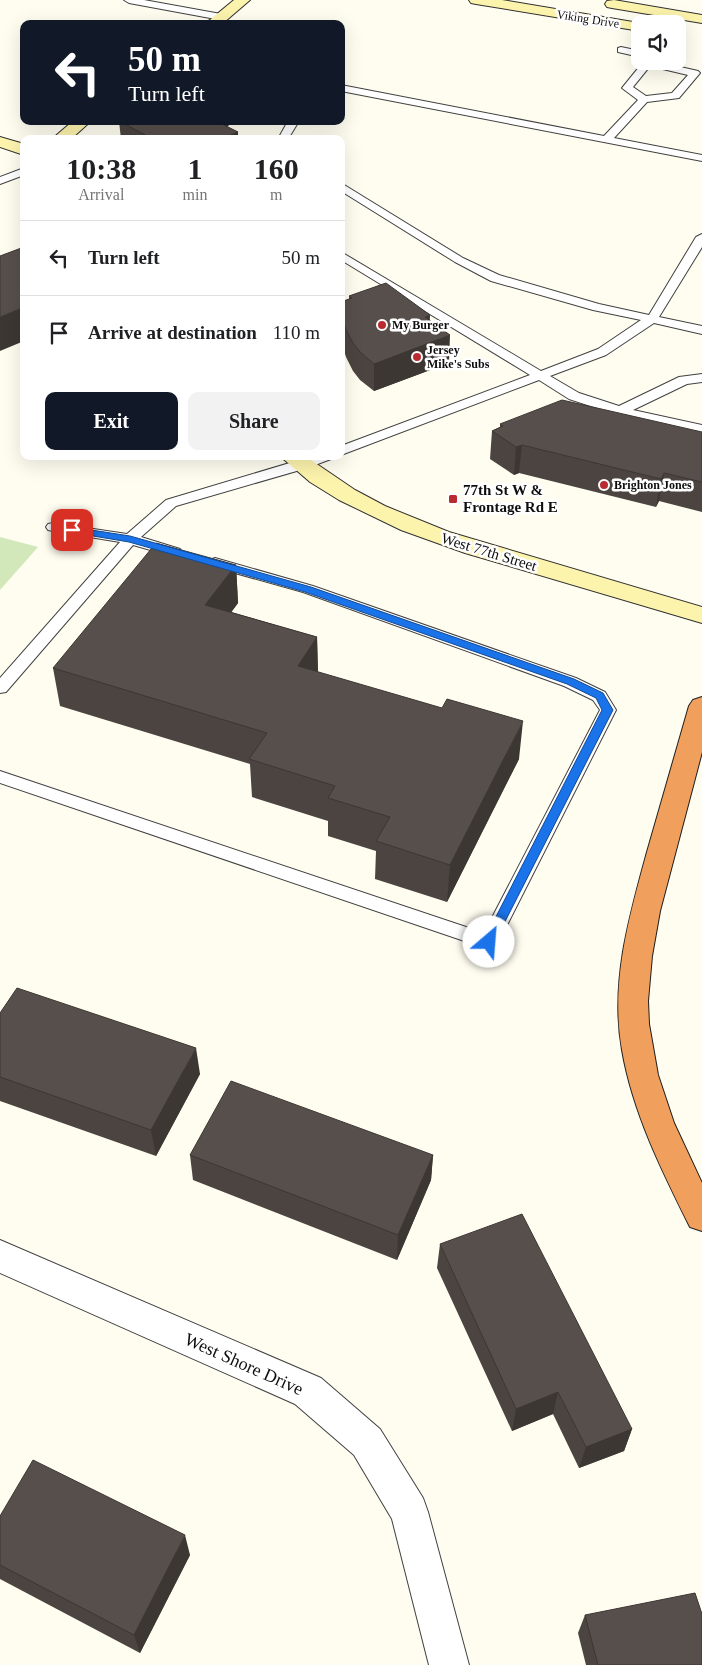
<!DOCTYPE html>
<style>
:root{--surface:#fff;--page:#f2f2f2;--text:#202124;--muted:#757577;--line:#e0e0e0;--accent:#111827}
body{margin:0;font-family:Georgia,serif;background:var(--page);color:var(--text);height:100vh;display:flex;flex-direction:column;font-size:19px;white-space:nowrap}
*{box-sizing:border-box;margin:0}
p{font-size:16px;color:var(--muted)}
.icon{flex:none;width:28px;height:28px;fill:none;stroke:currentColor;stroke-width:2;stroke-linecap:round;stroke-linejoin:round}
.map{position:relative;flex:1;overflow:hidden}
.side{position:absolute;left:20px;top:135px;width:325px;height:325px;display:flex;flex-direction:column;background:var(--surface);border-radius:10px;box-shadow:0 5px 20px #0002}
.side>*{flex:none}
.guide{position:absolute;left:20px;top:20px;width:325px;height:105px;border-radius:10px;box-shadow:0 5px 20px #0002;background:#111827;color:#fff;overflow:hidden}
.buttons{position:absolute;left:631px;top:15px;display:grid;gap:10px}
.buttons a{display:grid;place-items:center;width:55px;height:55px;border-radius:10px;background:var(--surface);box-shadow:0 5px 20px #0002;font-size:25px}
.pin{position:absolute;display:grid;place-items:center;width:42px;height:42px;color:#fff;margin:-21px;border-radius:10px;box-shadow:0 2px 8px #0006}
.me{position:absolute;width:55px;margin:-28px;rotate:27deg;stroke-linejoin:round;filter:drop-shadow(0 0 4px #0008)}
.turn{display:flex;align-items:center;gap:18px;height:105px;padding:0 25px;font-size:22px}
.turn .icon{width:65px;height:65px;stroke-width:2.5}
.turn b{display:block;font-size:35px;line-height:42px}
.eta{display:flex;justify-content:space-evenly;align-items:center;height:85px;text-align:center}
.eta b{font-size:30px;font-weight:700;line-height:35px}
.cta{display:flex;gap:10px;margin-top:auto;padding:10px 25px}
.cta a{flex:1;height:58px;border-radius:10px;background:var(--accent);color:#fff;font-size:20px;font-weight:700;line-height:58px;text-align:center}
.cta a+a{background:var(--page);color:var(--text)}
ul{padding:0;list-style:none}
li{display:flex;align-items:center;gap:15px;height:75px;padding:0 25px;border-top:1px solid var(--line)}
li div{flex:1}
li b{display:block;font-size:19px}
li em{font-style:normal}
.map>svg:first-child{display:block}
.green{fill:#d2e8ba}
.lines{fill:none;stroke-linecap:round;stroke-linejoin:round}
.lane-casing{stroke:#414141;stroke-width:2}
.street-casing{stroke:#414141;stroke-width:2}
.secondary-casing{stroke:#303030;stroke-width:2}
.highway-casing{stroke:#1f1f1f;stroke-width:2}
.lane{fill:#fff;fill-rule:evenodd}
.street{fill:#fff;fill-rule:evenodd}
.secondary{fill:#fcf3ad;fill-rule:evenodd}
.highway{fill:#f0a05c;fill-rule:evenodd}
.wall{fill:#4b4440}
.shaded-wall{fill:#3d3734}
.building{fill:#574f4b;stroke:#3d3734}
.route{fill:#1a73e8;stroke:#114b97}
.poi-dot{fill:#ba2a31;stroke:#fff;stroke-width:2}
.labels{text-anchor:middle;stroke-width:5;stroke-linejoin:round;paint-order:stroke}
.far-street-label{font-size:12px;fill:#0e0e0e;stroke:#fff}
.far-poi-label{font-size:12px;font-weight:bold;fill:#0e0e0e;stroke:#fff;text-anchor:start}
.poi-label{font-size:15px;font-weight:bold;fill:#0e0e0e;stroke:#fff;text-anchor:start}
.street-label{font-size:15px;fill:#0e0e0e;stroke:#fff}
.near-street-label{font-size:18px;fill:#0e0e0e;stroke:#fff}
</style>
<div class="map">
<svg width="702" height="1665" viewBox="0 0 702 1665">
<rect width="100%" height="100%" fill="#fffcf0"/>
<polygon class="green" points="0,537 38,547 0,590"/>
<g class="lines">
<defs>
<g id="lane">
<polygon points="124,0 144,0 221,14 226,17 221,20 129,3"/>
<polygon points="621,47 640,51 640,57 618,52 618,48"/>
<path d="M 644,61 L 654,61 L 698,71 L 700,73 L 679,98 L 647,102 L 614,138 L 702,155 L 702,161 L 341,91 L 341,85 L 604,136 L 638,100 L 622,88 ZM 650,66 L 688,75 L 672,93 L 646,96 L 633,87 Z"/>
<polygon points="288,121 299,121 288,139 278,139"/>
<polygon points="24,168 24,175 0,184 0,177"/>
<polygon points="341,183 463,258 499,275 599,304 649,315 696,237 702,234 702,247 659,317 702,326 702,334 654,323 606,355 550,376 579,393 619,406 679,377 702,374 702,382 687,384 633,410 702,425 702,433 615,414 569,399 539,380 341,455 341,446 530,375 341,260 341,252 541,371 598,349 641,320 593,310 491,281 455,262 341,191"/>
<polygon points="313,456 333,456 331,459 307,468 176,506 141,537 180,549 182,552 180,555 175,557 133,545 6,692 0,693 0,678 120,542 53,531 48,530 46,527 48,524 53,523 127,534 166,500"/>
<polygon points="215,558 313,586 576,678 605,692 616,710 496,947 489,949 482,947 0,783 0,771 484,933 600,710 593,700 564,686 303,592 210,566 208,563 210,560"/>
</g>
<polygon id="street" points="0,1240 321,1378 380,1429 423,1498 428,1512 469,1665 429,1665 392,1519 354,1455 295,1404 0,1273"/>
<g id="secondary">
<polygon points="234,0 250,0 222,24 205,24"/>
<polygon points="469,0 502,0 645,24 640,24 640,31 476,4 471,3"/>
<polygon points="614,0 702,15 702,23 612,8 607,7 605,4 607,1"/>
<polygon points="73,121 91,121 71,139 52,139"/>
<polygon points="0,137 24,144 24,155 0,147"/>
<polygon points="280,456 305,456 355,490 385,506 449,532 702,607 702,623 465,553 401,530 339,500 310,482"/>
</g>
<path id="highway" d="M 702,697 L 702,752 L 660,911 L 652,956 L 648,1001 L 649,1024 L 658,1075 L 674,1123 L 702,1183 L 702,1231 L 690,1227 C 662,1171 633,1113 622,1050 C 610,983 629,917 647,852 C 661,803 675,755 689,706 L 693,700 Z"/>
</defs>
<use href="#lane" class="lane-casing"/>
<use href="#street" class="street-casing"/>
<use href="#secondary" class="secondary-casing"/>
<use href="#highway" class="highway-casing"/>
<use href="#lane" class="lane"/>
<use href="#street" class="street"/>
<use href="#secondary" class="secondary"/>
<use href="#highway" class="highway"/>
</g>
<g class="wall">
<polygon points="119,121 233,121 227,127 238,132 238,139 121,139"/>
<polygon points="349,296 430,320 449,363 374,391 360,380 353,371 346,357 341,341 341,302 349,299"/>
<polygon points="500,424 702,432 702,512 659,501 656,507 519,473 514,475 490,459 492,431 500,427"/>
<polygon points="236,565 238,603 231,612 317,637 318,672 519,759 447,902 375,879 376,851 328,836 328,821 252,797 250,764 60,706 53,668"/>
<polygon points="0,1013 200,1074 156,1156 0,1101"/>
<polygon points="190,1155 433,1155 431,1180 397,1260 193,1180"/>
<polygon points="440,1244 632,1429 624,1451 579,1468 553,1414 512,1431 437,1268"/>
<polygon points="0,1516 190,1555 140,1653 0,1579"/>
<polygon points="585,1615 702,1665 586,1665 578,1633"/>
</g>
<g class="shaded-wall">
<polygon points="208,121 233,121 214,139"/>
<polygon points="238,132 238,139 221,139"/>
<polygon points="24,307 24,341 0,351 0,317"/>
<polygon points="430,315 429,342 425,317"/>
<polygon points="450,335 449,363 374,391 374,364"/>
<polygon points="522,445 519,473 514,475 516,447"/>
<polygon points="664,473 659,501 656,507 661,479"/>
<polygon points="236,565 238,603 209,643 205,605"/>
<polygon points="317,637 318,675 298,666"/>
<polygon points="523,721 519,759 447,902 450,865"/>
<polygon points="196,1048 200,1074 156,1156 151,1130"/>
<polygon points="433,1155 431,1180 397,1260 398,1235"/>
<polygon points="558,1392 553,1414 512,1431 516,1409"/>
<polygon points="632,1429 624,1451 579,1468 586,1447"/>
<polygon points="185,1535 190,1555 140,1653 134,1635"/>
</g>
<g class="building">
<polygon points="119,121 216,121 238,132 221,139 153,139"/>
<polygon points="24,247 24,307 0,317 0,256"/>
<polygon points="386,283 430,315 425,317 450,335 374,364 360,352 353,343 346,330 341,314 341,302 352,298 349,296"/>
<polygon points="562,400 702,432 702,482 664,473 661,479 522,445 516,447 492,431 503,426 500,424"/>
<polygon points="156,543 236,565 205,605 317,637 298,666 442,708 447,699 523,721 450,865 376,841 390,817 328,798 335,786 249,759 267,733 53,668"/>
<polygon points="17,988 196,1048 151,1130 0,1077 0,1013"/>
<polygon points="231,1081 433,1155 398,1235 190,1155"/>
<polygon points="522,1214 632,1429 586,1447 558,1392 516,1409 440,1244"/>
<polygon points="33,1460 185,1535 134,1635 0,1565 0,1516"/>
<polygon points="695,1593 702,1614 702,1665 598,1665 585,1615"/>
</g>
<polygon class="route" points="72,527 130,536 311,587 574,679 603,693 613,710 493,945 484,945 483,942 602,710 596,698 567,684 305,592 129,542 69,532 69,528"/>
<g class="poi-dot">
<circle cx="382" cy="325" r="5"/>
<circle cx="417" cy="357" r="5"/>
<circle cx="604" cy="485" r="5"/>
<rect x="448" y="494" width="10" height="10" rx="2.5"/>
</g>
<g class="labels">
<g class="far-street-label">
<text transform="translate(588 19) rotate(9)" y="4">Viking Drive</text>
</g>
<g class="far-poi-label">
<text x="392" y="329">My Burger</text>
<text x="427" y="354">Jersey<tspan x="427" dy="14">Mike's Subs</tspan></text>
<text x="614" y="489">Brighton Jones</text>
</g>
<g class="poi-label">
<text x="463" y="495">77th St W &amp;<tspan x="463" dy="17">Frontage Rd E</tspan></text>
</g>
<g class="street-label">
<text transform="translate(489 552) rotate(17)" y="5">West 77th Street</text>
</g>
<g class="near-street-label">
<text transform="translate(244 1364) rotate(24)" y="6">West Shore Drive</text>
</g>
</g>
</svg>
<div class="buttons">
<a><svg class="icon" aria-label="sound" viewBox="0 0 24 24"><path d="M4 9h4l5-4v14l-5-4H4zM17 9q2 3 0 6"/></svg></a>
</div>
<div class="pin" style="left:72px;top:530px;background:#d93025"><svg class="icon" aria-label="arrive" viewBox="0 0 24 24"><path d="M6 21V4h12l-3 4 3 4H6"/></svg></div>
<svg class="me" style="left:489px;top:942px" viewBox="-20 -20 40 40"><circle r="19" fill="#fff"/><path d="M0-13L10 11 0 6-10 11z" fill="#1a73e8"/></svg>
<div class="guide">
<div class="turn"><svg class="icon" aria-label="left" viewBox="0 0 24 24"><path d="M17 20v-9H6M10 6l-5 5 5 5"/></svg><div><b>50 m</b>Turn left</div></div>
</div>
<section class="side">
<div class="eta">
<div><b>10:38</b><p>Arrival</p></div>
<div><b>1</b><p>min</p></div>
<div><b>160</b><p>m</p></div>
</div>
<ul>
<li><svg class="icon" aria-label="left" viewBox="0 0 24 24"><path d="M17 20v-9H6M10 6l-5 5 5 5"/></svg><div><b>Turn left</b></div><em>50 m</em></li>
<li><svg class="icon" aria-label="arrive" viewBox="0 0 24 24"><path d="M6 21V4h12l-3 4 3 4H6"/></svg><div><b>Arrive at destination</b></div><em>110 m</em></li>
</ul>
<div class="cta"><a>Exit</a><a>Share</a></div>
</section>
</div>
